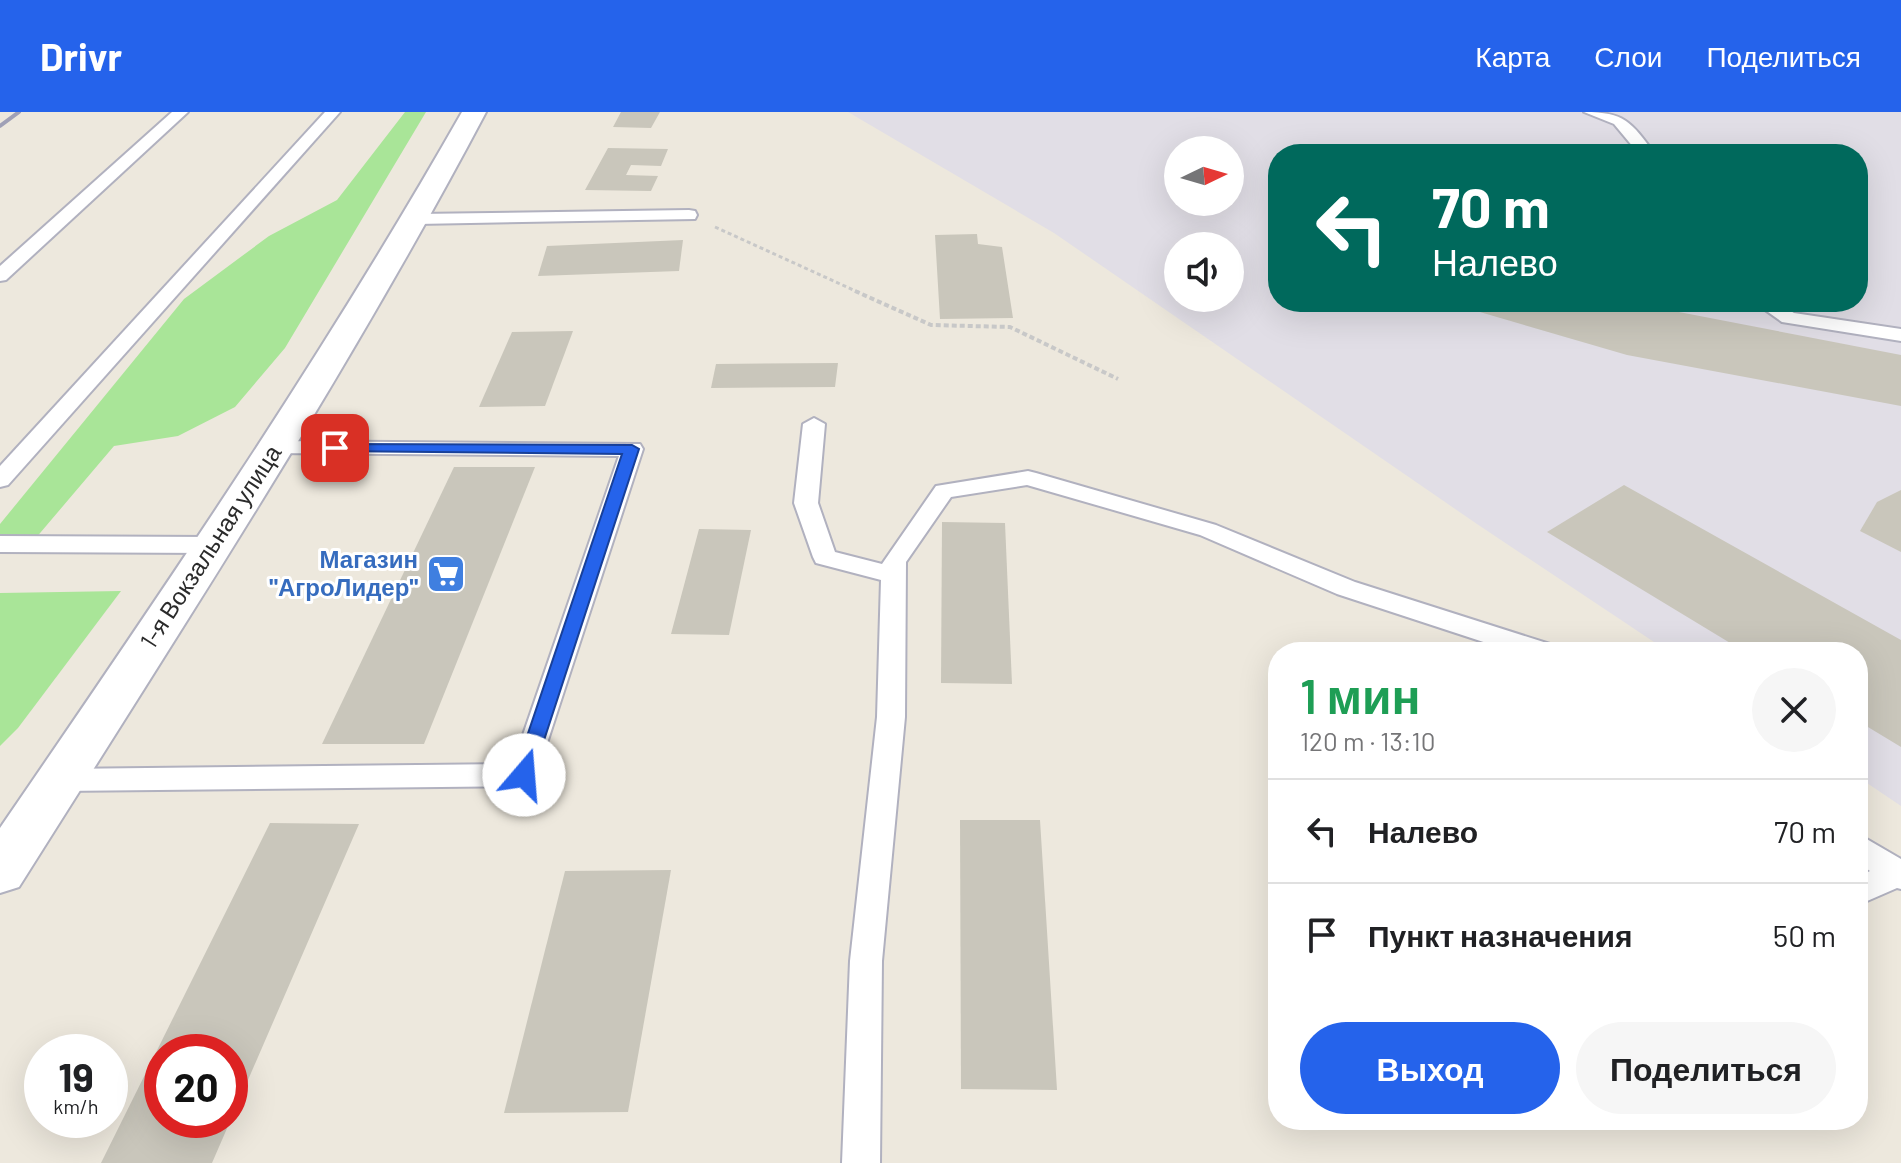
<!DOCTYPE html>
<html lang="ru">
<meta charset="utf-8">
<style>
:root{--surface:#fff;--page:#f6f6f6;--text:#202124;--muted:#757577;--line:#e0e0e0;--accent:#2563eb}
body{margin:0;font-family:Barlow,sans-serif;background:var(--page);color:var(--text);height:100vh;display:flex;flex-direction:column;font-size:30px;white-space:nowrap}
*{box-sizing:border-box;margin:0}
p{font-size:26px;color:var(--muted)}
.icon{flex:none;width:44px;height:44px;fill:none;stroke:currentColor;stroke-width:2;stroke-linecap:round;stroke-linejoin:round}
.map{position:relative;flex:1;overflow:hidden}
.panel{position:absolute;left:1268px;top:530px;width:600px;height:488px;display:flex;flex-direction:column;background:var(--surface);border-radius:32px;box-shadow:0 8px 32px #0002}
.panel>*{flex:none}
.top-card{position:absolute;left:1268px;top:32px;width:600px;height:168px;border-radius:32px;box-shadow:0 8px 32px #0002;background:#00695c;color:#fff;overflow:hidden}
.needle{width:52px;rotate:85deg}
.fabs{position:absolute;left:1164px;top:24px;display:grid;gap:16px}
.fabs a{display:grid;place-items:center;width:80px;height:80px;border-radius:50%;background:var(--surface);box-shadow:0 8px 32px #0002;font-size:40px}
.speed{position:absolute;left:24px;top:922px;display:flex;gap:16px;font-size:40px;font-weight:700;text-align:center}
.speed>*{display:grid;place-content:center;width:104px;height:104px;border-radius:50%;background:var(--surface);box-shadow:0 8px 32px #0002;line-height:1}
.speed small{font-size:20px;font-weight:400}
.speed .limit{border:12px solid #d22;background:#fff;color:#111}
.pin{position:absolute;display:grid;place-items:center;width:68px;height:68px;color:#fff;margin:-34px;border-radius:16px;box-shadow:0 4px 12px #0006}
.me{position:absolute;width:88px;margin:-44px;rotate:18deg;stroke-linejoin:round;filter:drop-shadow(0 0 6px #0008)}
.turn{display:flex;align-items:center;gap:28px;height:168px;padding:0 32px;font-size:36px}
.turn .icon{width:104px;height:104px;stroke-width:2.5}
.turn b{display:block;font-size:56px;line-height:68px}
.round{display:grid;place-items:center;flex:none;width:84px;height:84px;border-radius:42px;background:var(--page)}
.summary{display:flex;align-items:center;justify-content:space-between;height:136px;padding:0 32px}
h1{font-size:48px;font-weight:600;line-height:60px;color:#1e9e55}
.button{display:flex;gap:16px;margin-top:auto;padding:16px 32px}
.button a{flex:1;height:92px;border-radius:48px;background:var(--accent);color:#fff;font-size:32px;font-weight:600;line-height:92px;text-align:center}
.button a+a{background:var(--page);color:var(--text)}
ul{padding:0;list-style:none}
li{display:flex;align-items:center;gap:24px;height:104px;padding:0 32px;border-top:2px solid var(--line)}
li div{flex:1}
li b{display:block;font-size:30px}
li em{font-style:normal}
header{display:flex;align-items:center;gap:48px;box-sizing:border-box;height:112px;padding:0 40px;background:var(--accent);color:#fff}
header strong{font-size:38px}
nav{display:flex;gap:44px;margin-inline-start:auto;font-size:28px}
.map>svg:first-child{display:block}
.industrial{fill:#e1dee6;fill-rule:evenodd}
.green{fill:#a9e598}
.building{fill:#c9c6bb;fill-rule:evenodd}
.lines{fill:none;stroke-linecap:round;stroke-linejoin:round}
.service-casing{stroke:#b1b1bf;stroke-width:4}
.secondary-casing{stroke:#b1b1bf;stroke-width:4}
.path-far1{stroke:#c8c8c8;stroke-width:3;stroke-dasharray:4 3;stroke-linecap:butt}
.path{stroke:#c8c8c8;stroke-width:4;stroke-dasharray:5 3;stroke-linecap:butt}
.service{fill:#fff;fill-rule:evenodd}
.secondary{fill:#fff;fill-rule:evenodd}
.rail{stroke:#9fa0b6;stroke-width:4}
.route{fill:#2563eb;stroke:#184099;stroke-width:2}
.labels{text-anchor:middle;stroke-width:6;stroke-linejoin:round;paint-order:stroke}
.street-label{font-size:24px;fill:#2b2b2b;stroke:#fff}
.shop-label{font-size:24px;font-weight:bold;fill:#366cbe;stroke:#fff;text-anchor:end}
</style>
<header>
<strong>Drivr</strong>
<nav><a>Карта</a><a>Слои</a><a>Поделиться</a></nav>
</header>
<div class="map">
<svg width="1901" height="1051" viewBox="0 0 1901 1051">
<rect width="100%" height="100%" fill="#ede8dd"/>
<path class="industrial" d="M 848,0 L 1901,0 L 1901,694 L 1858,665 L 1858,540 L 1669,540 L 1477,412 L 1054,121 ZM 1178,38 L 1230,38 L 1230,90 L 1178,90 ZM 1278,42 L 1858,42 L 1858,190 L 1278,190 ZM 1178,134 L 1230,134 L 1230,186 L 1178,186 Z"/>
<g class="green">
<polygon points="405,0 426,0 285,236 235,295 178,324 114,334 35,427 0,429 0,412 184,187 269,124 337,88"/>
<polygon points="121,479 18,616 0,634 0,481"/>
</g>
<g class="building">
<polygon points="621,0 660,0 651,16 613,15"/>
<polygon points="608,36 668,37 661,54 631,53 626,63 658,64 651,79 585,78"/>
<polygon points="977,122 978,132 1002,135 1013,206 940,207 935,123"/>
<polygon points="683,128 679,159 538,164 547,134"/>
<polygon points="1627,190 1901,243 1901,294 1627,243 1449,191"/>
<polygon points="573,219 545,294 479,295 512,220"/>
<polygon points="838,251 835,275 711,276 716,252"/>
<polygon points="454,355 535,355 424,632 322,632"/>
<polygon points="1624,373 1901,528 1901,635 1858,609 1858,540 1745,540 1547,420"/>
<polygon points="1901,378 1901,440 1860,419 1877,390"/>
<polygon points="942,410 1005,411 1012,572 941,571"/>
<polygon points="699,417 751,418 729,523 671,522"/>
<polygon points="960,708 1040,708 1057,978 961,977"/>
<path d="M 270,711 L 359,712 L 212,1051 L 101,1051 ZM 162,940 L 230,940 L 230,1008 L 162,1008 Z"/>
<polygon points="671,758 628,1000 504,1001 565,759"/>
</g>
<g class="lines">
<defs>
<g id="service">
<polygon points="172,0 188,0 6,168 0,169 0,154"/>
<polygon points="325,0 340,0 8,373 0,375 0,354"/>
<path d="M 1584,0 C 1625,0 1631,10 1655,42 L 1639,42 L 1614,12 Z"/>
<polygon points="689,98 695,99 697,103 695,107 417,112 408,107 417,102"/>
<polygon points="1754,190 1776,190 1794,201 1901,217 1901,229 1782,210"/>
<polygon points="814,306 825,312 818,391 835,440 882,452 936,374 1028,359 1036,361 1216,413 1355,470 1553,533 1557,540 1514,540 1337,482 1200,423 1027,373 951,385 906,450 905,605 882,849 880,1051 842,1051 850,849 877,605 881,468 816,451 813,445 794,391 803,312"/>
<polygon points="276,329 640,332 643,337 534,671 524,674 60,679 50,676 45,668 50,660 60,657 513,652 619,344 268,341 265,336 268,331"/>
<polygon points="0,424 212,425 220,427 224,433 220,439 212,441 0,440"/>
<polygon points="1858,722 1901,747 1901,777 1897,776 1858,793 1858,765 1870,759 1858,751"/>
</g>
<path id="secondary" d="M 462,0 L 486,0 C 345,267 180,519 19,775 L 0,781 L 0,716 C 161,481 321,248 462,0 Z"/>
</defs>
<use href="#service" class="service-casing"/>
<use href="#secondary" class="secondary-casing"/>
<polyline class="path-far1" points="715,115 860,181"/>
<polyline class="path" points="855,179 931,213 1010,215 1118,267"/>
<use href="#service" class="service"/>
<use href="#secondary" class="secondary"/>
<polyline class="rail" points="0,14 19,0"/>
</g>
<polygon class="route" points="335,332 632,333 639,337 531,668 517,668 514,663 622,342 330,339 330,333"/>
<defs>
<symbol id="supermarket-square" viewBox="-11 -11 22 22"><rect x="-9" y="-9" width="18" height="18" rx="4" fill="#3f7fe0" stroke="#fff"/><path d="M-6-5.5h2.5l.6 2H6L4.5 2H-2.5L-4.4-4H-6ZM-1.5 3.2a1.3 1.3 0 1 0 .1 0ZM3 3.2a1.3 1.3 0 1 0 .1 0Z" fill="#fff"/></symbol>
</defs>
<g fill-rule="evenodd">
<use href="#supermarket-square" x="424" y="440" width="44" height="44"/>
</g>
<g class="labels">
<g class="street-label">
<text transform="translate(211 435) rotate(-57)" y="8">1-я Вокзальная улица</text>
</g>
<g class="shop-label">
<text x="418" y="456">Магазин<tspan x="418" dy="28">"АгроЛидер"</tspan></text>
</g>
</g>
</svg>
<div class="fabs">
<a><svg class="needle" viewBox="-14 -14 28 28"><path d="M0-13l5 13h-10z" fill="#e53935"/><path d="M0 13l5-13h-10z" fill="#757577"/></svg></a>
<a><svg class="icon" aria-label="sound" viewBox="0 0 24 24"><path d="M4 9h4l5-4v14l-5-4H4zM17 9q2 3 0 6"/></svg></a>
</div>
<div class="speed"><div>19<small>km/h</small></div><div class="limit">20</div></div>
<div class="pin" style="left:335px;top:336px;background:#d93025"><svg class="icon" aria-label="arrive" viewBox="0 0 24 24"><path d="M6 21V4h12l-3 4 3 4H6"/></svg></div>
<svg class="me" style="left:524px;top:663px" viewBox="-20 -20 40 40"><circle r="19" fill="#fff"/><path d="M0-13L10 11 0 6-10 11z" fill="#2563eb"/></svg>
<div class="top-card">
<div class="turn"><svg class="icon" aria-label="left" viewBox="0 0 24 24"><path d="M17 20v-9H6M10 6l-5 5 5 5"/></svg><div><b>70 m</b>Налево</div></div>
</div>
<section class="panel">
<div class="summary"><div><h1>1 мин</h1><p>120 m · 13:10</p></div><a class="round"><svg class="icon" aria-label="close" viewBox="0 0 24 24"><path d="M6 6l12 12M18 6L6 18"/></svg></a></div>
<ul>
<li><svg class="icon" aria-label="left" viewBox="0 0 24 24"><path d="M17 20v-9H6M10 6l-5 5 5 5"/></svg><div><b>Налево</b></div><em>70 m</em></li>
<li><svg class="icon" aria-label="arrive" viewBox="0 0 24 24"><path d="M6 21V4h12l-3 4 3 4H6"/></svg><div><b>Пункт назначения</b></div><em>50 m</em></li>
</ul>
<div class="button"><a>Выход</a><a>Поделиться</a></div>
</section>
</div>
